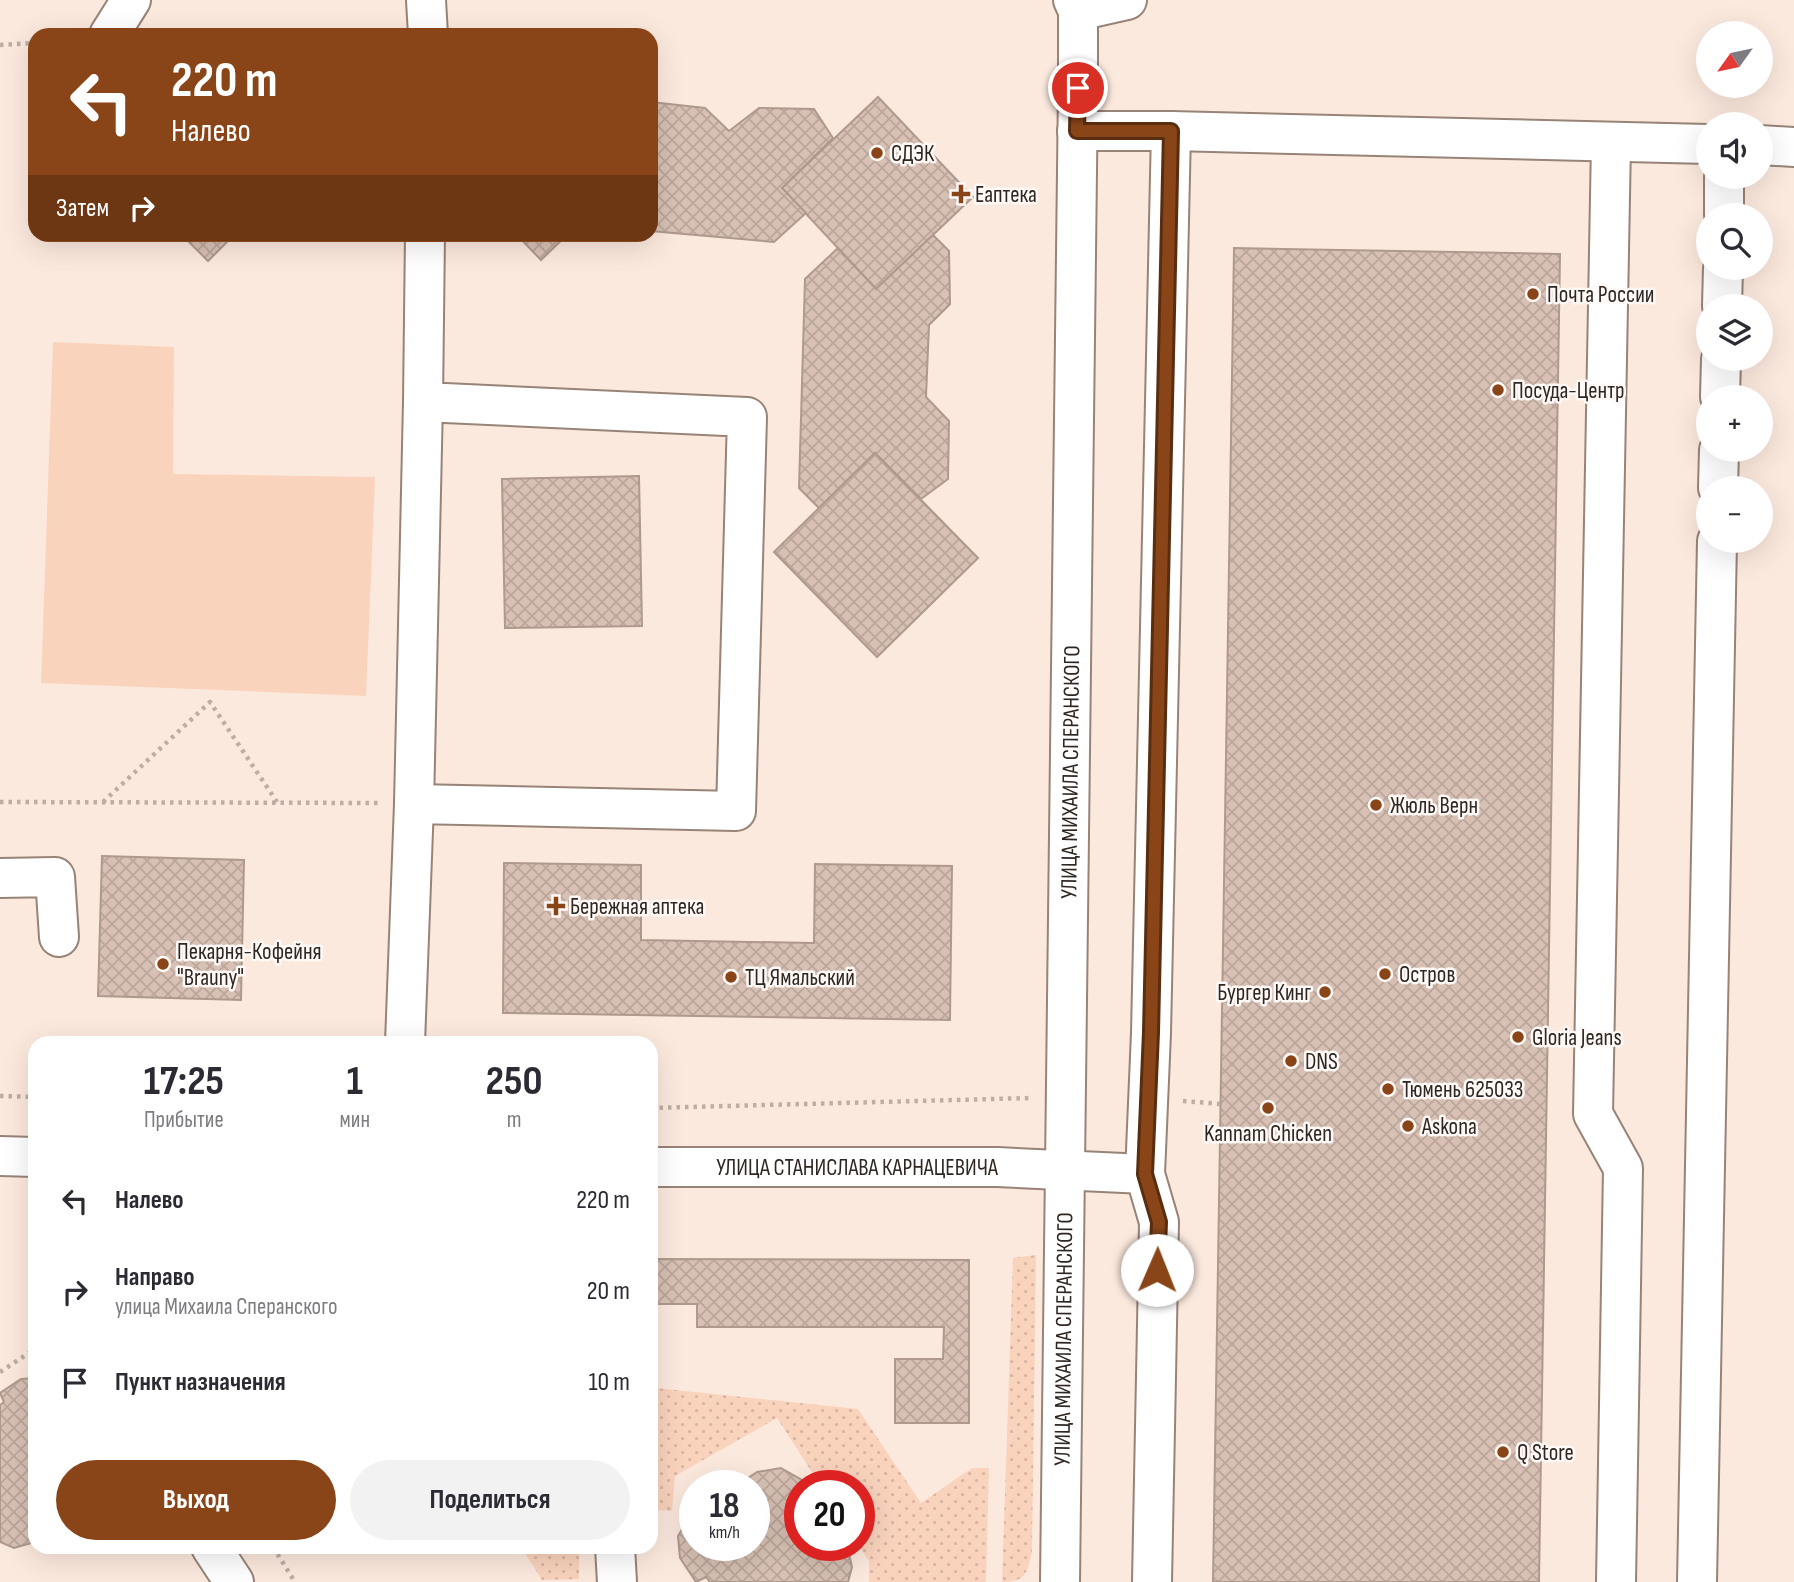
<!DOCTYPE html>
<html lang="ru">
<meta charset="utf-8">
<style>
:root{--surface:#fff;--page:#f2f2f3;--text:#2b2b33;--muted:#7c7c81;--accent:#894518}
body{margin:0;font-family:"Sofia Sans Condensed",sans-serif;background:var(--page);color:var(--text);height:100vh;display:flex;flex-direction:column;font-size:26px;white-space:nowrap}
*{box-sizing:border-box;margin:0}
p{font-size:23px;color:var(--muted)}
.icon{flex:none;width:38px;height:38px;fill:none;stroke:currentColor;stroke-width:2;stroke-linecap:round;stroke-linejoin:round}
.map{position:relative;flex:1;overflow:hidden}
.side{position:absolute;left:28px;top:1036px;width:630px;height:518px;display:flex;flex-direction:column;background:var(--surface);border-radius:21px;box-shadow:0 7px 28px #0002}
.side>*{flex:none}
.top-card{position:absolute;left:28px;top:28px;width:630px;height:214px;border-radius:21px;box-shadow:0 7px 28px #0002;background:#894518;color:#fff;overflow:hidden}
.needle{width:46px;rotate:237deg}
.fabs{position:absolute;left:1696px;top:21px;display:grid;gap:14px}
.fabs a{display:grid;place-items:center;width:77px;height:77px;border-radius:50%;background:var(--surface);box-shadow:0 7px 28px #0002;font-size:35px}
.speed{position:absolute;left:679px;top:1470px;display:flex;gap:14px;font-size:35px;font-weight:700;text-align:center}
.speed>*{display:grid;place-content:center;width:91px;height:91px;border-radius:50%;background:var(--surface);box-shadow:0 7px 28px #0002;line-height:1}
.speed small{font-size:18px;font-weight:400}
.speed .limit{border:10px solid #d22;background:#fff;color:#111}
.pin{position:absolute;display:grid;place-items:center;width:60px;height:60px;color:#fff;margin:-30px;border:4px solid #fff;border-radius:50%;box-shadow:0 2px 7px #0007}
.me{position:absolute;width:77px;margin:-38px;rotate:1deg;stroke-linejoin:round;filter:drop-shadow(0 0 5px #0008)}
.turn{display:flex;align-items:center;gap:24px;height:147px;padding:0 28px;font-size:32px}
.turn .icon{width:91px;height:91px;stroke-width:2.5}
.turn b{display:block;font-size:49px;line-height:60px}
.then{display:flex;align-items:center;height:66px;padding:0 28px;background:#0003;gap:14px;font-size:26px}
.eta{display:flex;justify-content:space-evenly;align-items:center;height:119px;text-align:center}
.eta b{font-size:42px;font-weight:700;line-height:49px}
.action{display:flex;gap:14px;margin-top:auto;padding:14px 28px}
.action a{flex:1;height:80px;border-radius:42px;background:var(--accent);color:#fff;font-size:28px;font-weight:700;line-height:80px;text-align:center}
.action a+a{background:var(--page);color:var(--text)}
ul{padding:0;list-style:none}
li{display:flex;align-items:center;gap:21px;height:91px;padding:0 28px}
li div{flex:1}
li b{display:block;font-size:26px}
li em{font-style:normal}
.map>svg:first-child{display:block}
.grass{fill:url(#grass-dots)}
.park{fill:#fad3bd}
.building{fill:url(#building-cross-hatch);stroke:#af998d;stroke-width:2}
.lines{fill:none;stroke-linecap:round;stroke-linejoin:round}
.minor-casing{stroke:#988377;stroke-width:42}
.path{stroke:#bdada4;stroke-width:4.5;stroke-dasharray:3.5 5;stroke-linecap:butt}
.minor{stroke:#fff;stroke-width:38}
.route-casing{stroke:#592d10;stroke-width:18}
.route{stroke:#894518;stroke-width:12}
.poi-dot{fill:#894518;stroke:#fef9f7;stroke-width:2.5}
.labels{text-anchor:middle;stroke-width:5;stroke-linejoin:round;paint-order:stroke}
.poi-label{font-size:23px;fill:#2f2621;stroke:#fef9f7;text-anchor:start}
.street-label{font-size:23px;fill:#2f2621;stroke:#fef9f7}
</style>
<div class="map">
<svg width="1794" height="1582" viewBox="0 0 1794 1582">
<defs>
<pattern id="grass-dots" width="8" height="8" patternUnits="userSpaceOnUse" patternTransform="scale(1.75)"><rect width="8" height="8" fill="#fad3bd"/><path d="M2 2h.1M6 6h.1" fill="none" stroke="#d7b5a2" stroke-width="1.8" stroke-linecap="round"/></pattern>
<pattern id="building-cross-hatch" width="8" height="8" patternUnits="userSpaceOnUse" patternTransform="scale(1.75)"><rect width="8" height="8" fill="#d8c1b4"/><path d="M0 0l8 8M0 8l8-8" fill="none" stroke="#baa69a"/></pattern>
</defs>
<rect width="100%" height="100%" fill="#fce9de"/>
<g class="grass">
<path d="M 1036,1255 L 1032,1552 C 1027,1573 1026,1582 1002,1582 L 1013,1258 Z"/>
<polygon points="656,1388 858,1409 921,1503 972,1468 989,1468 986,1582 869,1582 869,1562 859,1545 859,1486 821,1486 777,1418 675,1476 672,1511 652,1510"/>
<polygon points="521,1547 579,1547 579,1579 542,1580"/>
</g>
<polygon class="park" points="53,342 174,347 173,474 375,477 366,696 41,683"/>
<g class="building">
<polygon points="878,97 973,197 876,289 782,188"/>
<polygon points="651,102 705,108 729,131 759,108 814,109 833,138 782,188 806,213 774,242 651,231"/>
<polygon points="181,234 235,234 208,261"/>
<polygon points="516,234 568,234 541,260"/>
<polygon points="933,235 949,251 950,304 929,325 926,397 949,421 948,479 921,499 875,453 819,508 799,488 805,279 838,248 876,289"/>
<polygon points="1234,248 1560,254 1539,1582 1213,1582"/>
<polygon points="875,453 978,558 877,657 774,552"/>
<polygon points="639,476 642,626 505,628 502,479"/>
<polygon points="102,856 244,860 241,1000 98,996"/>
<polygon points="504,863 641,865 641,940 814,943 815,864 952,866 950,1020 503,1013"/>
<polygon points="651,1259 969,1260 969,1423 895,1423 895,1359 943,1359 944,1327 697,1327 697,1304 651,1304"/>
<polygon points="35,1378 35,1542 14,1548 0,1542 0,1405 4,1402 0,1393 21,1379"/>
<polygon points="781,1468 802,1480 806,1486 800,1486 800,1545 847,1545 852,1567 848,1582 710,1582 706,1577 696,1582 680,1558 678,1536 690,1516 695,1512 695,1545 754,1545 754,1486 736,1486 757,1472"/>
</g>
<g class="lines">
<defs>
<g id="minor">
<polyline points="426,0 428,35"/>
<polyline points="1078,11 1127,0"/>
<polyline points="109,35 131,0"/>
<polyline points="1077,131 1171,131 1708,144"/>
<polyline points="1611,143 1593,1114 1623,1168 1616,1582"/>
<polyline points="1760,145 1794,147"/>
<polyline points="1724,215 1724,177"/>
<polyline points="1722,306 1723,268"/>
<polyline points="1720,397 1721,359"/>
<polyline points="1718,488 1719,450"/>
<polyline points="414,804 423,402"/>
<polyline points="0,878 55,877 59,937"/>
<polyline points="405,1043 414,804 736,811 747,417 423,402 425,234"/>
<polyline points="0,1156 35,1157"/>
<path id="s1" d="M 651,1167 L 997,1167 L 1145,1174"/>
<polyline points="211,1547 234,1582"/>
<polyline points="615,1547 617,1582"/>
<path id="s2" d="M 1060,1582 L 1078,88 L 1078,11 L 1073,0"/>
<polyline points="1152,1582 1159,1222 1145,1174 1151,1033 1171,131"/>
<polyline points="1697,1582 1717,541"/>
</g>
</defs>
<use href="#minor" class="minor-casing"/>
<g class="path">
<polyline points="0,45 35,43"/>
<polyline points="0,802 378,803"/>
<polyline points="103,802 210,702 277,802"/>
<polyline points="0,1096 35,1097"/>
<polyline points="1183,1101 1221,1104"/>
<polyline points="651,1108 1031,1098"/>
<polyline points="0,1372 35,1349"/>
<polyline points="273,1547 295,1582"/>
</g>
<use href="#minor" class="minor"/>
</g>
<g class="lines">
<defs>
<polyline id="route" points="1078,88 1077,131 1171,131 1151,1032 1145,1174 1159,1222 1157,1270"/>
</defs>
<use href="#route" class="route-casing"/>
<use href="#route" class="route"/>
</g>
<g class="poi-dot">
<circle cx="877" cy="153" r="7"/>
<path d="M957.5 183.5h7v7h7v7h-7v7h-7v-7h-7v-7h7z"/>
<circle cx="1533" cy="294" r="7"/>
<circle cx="1498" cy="390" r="7"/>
<circle cx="1376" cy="805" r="7"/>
<path d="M552.5 895.5h7v7h7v7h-7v7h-7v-7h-7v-7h7z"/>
<circle cx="163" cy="964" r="7"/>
<circle cx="1385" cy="974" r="7"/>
<circle cx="731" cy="977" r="7"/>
<circle cx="1325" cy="992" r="7"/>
<circle cx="1518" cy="1037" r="7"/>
<circle cx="1291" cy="1061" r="7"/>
<circle cx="1388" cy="1089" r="7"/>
<circle cx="1268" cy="1108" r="7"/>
<circle cx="1408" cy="1126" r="7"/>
<circle cx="1503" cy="1452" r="7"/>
</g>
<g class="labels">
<g class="poi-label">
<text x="891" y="161">СДЭК</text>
<text x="975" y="202">Еаптека</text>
<text x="1547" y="302">Почта России</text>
<text x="1512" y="398">Посуда-Центр</text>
<text x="1390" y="813">Жюль Верн</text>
<text x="570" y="914">Бережная аптека</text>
<text x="177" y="959">Пекарня-Кофейня<tspan x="177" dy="26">"Brauny"</tspan></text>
<text x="1399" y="982">Остров</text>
<text x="745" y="985">ТЦ Ямальский</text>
<text x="1311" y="1000" text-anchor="end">Бургер Кинг</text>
<text x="1532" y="1045">Gloria Jeans</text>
<text x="1305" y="1069">DNS</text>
<text x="1402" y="1097">Тюмень 625033</text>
<text x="1422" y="1134">Askona</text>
<text x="1268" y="1141" text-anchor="middle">Kannam Chicken</text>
<text x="1517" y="1460">Q Store</text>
</g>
<g class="street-label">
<text dy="8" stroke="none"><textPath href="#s2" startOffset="810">УЛИЦА МИХАИЛА СПЕРАНСКОГО</textPath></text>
<text dy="8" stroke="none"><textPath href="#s1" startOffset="206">УЛИЦА СТАНИСЛАВА КАРНАЦЕВИЧА</textPath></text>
<text dy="8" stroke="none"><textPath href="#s2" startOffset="243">УЛИЦА МИХАИЛА СПЕРАНСКОГО</textPath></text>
</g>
</g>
</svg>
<div class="fabs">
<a><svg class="needle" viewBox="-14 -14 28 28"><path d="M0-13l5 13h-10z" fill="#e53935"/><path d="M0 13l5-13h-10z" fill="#7c7c81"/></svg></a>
<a><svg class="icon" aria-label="sound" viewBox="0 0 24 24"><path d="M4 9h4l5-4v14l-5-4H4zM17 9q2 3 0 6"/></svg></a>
<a><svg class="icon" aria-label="search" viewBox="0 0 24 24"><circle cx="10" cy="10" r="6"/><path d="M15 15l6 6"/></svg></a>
<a><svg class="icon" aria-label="layers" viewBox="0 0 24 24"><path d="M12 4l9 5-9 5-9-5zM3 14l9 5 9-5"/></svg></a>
<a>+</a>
<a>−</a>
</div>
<div class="speed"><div>18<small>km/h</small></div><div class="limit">20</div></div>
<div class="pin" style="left:1078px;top:88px;background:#d93025"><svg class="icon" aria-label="arrive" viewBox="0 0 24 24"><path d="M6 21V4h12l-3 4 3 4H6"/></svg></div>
<svg class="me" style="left:1157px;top:1270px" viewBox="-20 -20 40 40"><circle r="19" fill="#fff"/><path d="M0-13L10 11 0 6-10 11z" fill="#894518"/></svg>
<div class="top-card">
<div class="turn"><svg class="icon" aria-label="left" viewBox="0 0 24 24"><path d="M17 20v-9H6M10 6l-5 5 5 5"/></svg><div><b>220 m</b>Налево</div></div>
<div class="then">Затем<svg class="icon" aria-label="right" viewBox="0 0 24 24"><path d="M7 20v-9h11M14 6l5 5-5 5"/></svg></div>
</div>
<section class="side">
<div class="eta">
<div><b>17:25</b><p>Прибытие</p></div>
<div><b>1</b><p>мин</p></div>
<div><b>250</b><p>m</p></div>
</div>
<ul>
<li><svg class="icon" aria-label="left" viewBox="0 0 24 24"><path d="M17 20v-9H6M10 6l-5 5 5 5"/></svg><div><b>Налево</b></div><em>220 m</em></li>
<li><svg class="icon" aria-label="right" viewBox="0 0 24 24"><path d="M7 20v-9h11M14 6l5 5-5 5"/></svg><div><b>Направо</b><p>улица Михаила Сперанского</p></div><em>20 m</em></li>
<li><svg class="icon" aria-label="arrive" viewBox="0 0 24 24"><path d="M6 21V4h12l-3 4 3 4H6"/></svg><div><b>Пункт назначения</b></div><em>10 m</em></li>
</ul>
<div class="action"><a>Выход</a><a>Поделиться</a></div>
</section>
</div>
